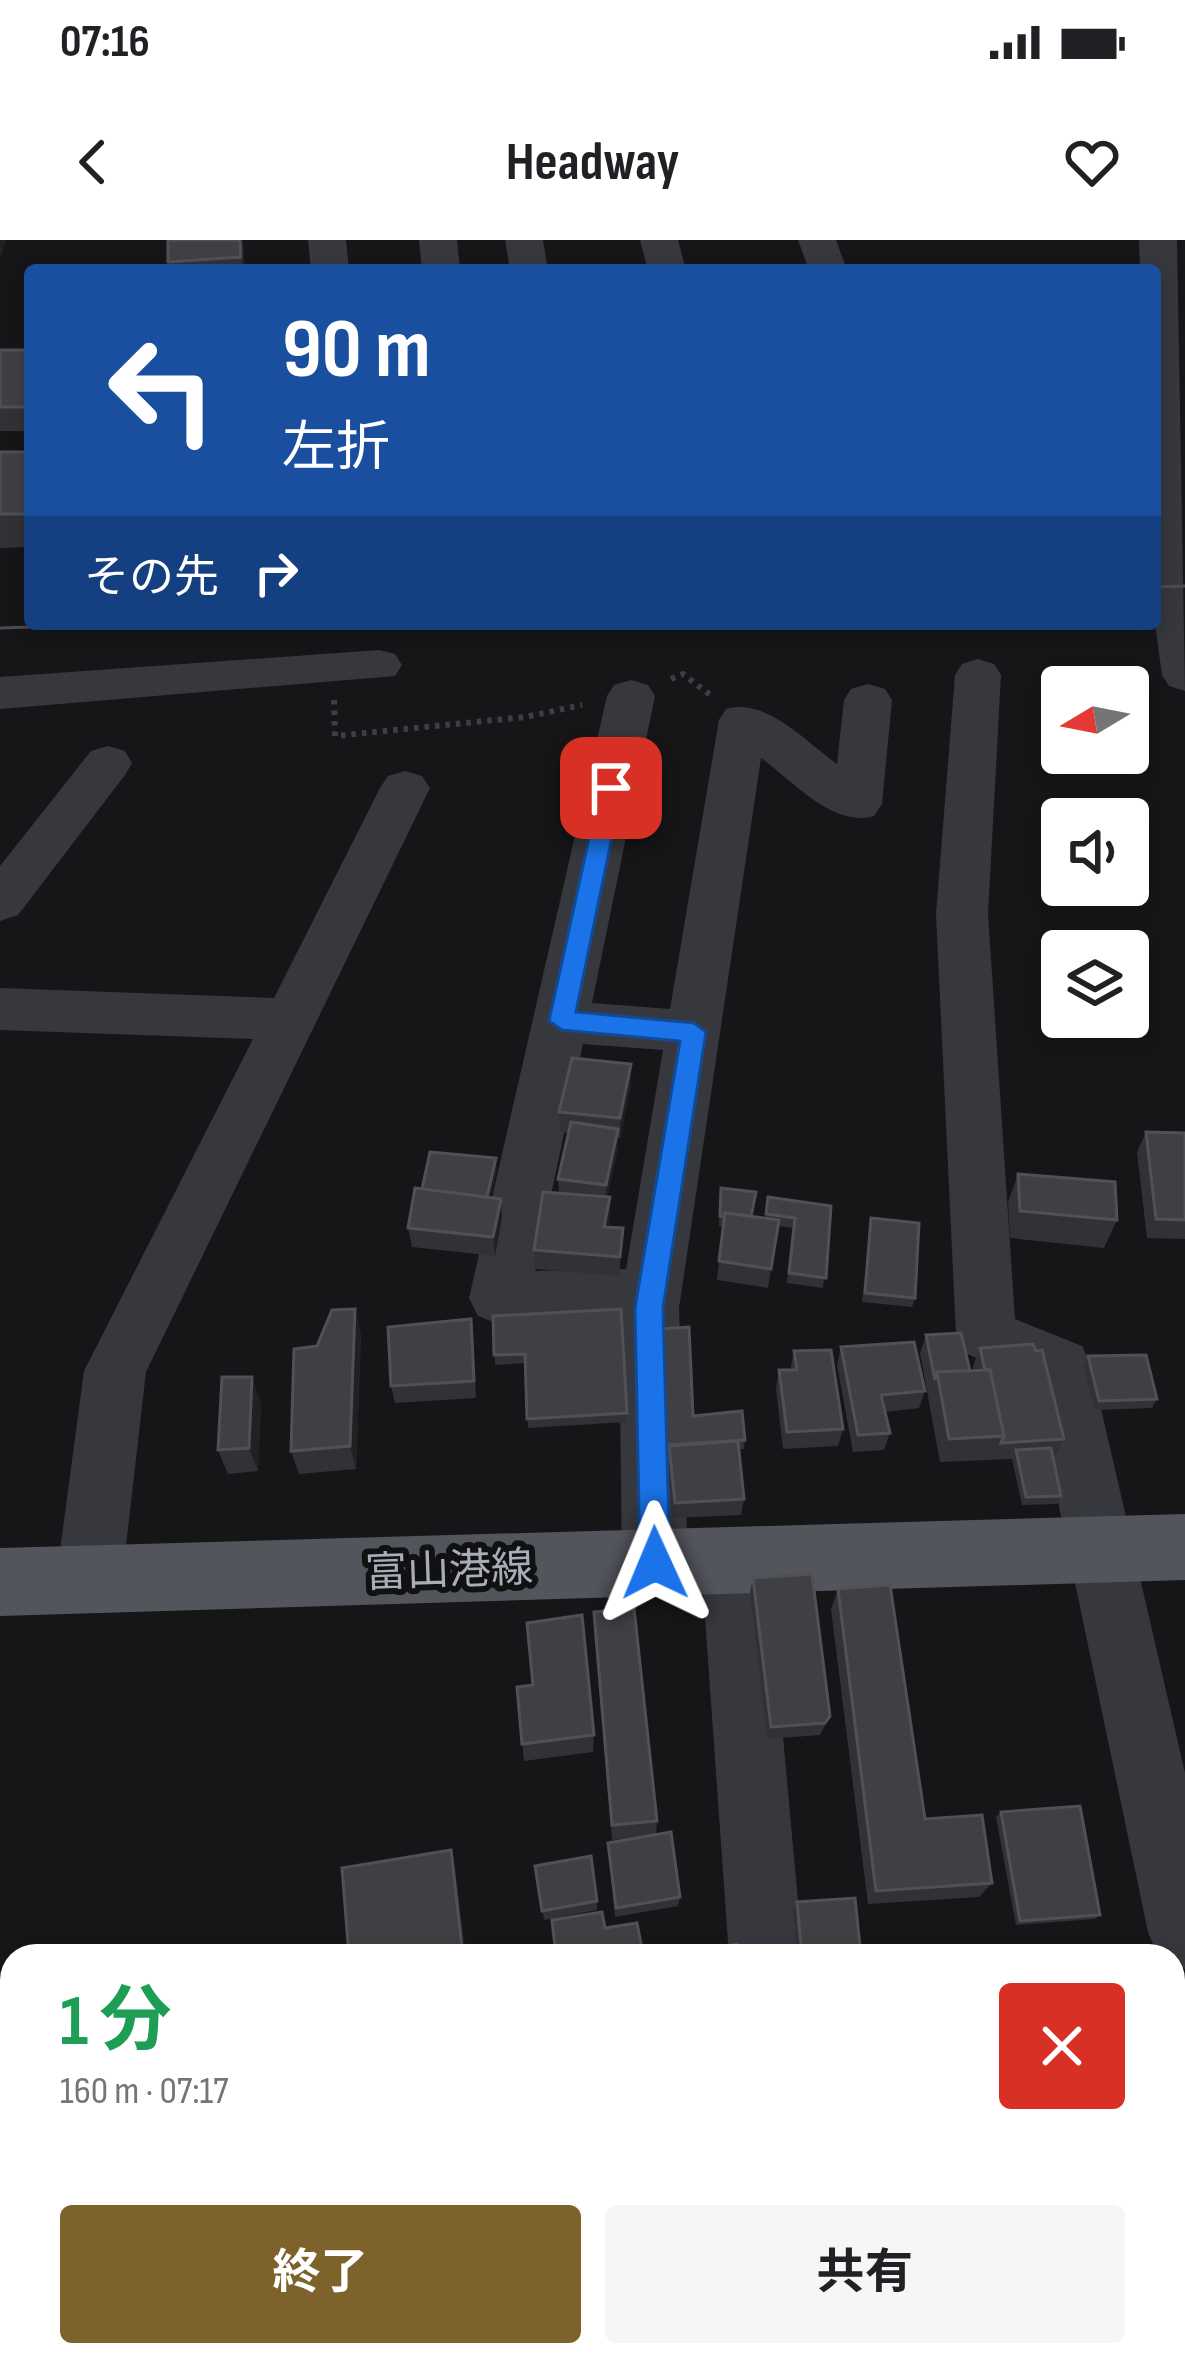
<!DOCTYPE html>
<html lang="ja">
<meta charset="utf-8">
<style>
:root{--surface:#fff;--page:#f6f6f6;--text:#202124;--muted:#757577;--accent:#7e622b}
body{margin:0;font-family:"Sofia Sans Condensed","Noto Sans JP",sans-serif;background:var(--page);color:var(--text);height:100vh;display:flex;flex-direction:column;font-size:45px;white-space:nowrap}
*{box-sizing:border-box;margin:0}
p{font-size:39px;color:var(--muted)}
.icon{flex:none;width:66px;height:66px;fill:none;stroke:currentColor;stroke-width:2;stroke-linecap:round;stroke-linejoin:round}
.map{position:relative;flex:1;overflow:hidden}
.side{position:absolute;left:0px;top:1704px;width:1185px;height:423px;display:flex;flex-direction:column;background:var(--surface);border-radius:36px 36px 0 0;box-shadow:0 6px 18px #0003}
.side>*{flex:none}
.guide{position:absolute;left:24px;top:24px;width:1137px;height:366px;border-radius:12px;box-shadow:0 6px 18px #0003;background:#1a4fa0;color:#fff;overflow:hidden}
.needle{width:78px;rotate:260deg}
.controls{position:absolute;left:1041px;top:426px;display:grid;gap:24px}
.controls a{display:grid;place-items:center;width:108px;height:108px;border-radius:12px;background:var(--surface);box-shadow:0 6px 18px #0003;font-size:60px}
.pin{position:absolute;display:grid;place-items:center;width:102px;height:102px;color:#fff;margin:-51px;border-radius:24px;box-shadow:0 6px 18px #0006}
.me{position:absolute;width:132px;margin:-66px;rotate:359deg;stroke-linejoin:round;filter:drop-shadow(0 0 9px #0008)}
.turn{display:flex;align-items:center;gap:42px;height:252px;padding:0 60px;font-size:54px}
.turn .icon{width:156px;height:156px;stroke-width:2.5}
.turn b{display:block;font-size:84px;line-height:102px}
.then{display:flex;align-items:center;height:114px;padding:0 60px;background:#0003;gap:24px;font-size:45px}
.round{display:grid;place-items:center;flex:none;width:126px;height:126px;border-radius:12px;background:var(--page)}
.headline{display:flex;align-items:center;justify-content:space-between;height:204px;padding:0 60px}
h1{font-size:72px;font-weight:700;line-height:90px;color:#1e9e55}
.cta{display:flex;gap:24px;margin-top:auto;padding:24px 60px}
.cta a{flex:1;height:138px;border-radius:12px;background:var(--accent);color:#fff;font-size:48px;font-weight:700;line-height:138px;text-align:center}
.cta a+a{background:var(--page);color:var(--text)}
.status{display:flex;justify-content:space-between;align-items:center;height:84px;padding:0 60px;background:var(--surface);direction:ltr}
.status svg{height:33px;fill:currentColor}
header{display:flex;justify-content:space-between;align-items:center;height:156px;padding:0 60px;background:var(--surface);font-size:54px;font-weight:700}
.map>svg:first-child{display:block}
.green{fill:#1c231d}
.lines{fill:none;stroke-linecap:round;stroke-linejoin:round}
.path{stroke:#3d3f44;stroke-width:6;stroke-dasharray:4.5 6;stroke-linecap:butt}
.minor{fill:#37383d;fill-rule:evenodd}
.major{fill:#53555c;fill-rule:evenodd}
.tram{stroke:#4a4c52;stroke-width:3}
.wall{fill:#323236}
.shaded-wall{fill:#212124}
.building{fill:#3f3f44;stroke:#4f5156;stroke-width:3}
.route{fill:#1a73e8;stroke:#114b97;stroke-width:3}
.labels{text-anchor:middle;stroke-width:12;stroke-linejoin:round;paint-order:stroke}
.street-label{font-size:42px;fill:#a8adb8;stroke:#111113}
</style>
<div class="status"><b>07:16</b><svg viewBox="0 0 49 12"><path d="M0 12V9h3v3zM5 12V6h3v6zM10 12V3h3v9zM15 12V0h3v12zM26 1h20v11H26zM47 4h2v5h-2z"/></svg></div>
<header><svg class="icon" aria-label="back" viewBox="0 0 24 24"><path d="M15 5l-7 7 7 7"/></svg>Headway<svg class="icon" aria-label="heart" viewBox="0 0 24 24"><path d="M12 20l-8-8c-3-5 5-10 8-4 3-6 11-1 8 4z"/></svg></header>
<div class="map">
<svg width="1185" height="2126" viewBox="0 0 1185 2126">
<rect width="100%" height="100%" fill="#161618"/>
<polygon class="green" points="12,1935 12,2047 0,2050 0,1937"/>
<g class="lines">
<g class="path">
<polyline points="671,439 683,434 713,457"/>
<polyline points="334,460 335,496 525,477 582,465"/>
</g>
<g class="minor">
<polygon points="308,0 346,0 349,30 311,30"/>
<polygon points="419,0 457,0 460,30 422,30"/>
<polygon points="505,0 543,0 548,30 510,30"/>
<polygon points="640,0 678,0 686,30 648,30"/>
<polygon points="798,0 836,0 847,30 809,30"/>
<polygon points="1139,0 1177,0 1185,451 1169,446 1162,435 1155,384 1155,30 1140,30"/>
<polygon points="379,410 395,414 402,425 395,436 0,469 0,437"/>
<polygon points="978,419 994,424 1001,435 988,674 1015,1079 1082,1106 1091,1125 1185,1533 1185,1729 1173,1724 1173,1716 1158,1716 1148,1692 1033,1142 965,1113 956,1094 936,674 955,435 962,424"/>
<path d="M 631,440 L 648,445 L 655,456 L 592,763 L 670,769 L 719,480 L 726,469 C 766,457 806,502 837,524 L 844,460 L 851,449 L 868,444 L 885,449 L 892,460 L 882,564 L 874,576 C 833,588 793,541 761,518 L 679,1068 L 688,1323 L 678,1345 L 655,1354 L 632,1345 L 622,1323 L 619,1080 L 499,1084 L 478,1076 L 469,1058 L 607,456 L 614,445 ZM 583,804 L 663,810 L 626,1029 L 535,1031 Z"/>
<polygon points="108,506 125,511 132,523 125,535 18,675 0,681 0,626 91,511"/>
<polygon points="405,531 422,536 430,548 146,1132 122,1340 112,1362 89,1371 66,1362 56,1340 84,1131 253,799 0,790 0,748 274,758 380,548 388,536"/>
<polygon points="734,1290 757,1299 767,1321 803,1716 729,1716 701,1321 711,1299"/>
<polygon points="778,2115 860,2115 863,2126 781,2126"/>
</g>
<polygon class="major" points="1185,1274 1185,1340 0,1376 0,1308"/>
<g class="tram">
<polyline points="1155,347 1185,346"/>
<polyline points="0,388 123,384"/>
</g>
</g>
<g class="wall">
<polygon points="243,0 245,30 170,30 168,22"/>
<rect x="0" y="110" width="30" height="81"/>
<polygon points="0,212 30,212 30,307 0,308"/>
<polygon points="631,844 620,898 618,898 618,909 607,957 610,976 608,987 623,988 619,1036 535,1029 534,1010 559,953 558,939 568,893 560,892 559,872"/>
<polygon points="1146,892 1185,893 1185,999 1147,998 1137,912"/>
<polygon points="497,929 490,957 502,978 495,1016 412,1007 408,988 422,949"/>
<polygon points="1018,934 1117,980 1104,1008 1010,998 1008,962"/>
<polygon points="721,948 751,976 765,978 768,957 831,966 823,1048 787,1043 793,988 778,986 768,1048 717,1040 723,987 719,986"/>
<polygon points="871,978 915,1058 912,1067 862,1062"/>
<polygon points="355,1069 361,1095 356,1229 299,1234 291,1211 317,1106"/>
<polygon points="493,1076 627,1173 627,1182 528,1188 525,1123 495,1125"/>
<polygon points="661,1089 693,1176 745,1200 744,1209 739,1209 744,1259 741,1275 673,1278 667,1223 668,1213 664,1214"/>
<polygon points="926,1095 970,1131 974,1131 973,1126 980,1108 1064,1199 1055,1216 1053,1216 1061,1256 1057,1264 1022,1265 1012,1219 940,1222 920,1113"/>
<polygon points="473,1097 476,1158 395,1163 391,1146"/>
<polygon points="841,1107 925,1151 919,1168 885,1172 890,1193 884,1210 853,1212 837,1125"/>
<polygon points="794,1111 843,1189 838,1206 783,1209 776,1148 779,1130 790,1130"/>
<polygon points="1088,1116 1157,1159 1152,1168 1095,1170 1083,1125"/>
<polygon points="261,1162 258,1231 228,1234 218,1210"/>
<polygon points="753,1338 830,1476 820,1495 767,1499 750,1352"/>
<polygon points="838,1349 925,1579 992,1643 979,1657 868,1664 831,1369"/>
<polygon points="594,1372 657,1581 656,1595 680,1657 678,1666 615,1677 608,1603 641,1597 612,1600 594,1392"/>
<polygon points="533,1445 594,1495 593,1512 524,1521 517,1447"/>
<polygon points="1001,1572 1100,1675 1095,1679 1016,1685 996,1577"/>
<polygon points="535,1626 597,1661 597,1670 544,1680"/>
<polygon points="797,1662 861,1716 797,1716 793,1671"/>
<polygon points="860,2115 972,2115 975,2126 862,2126"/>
<polygon points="1079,2115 1173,2115 1183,2126 1081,2126"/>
</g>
<g class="shaded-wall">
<polygon points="0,0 6,0 0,20"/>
<polygon points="240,0 243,0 245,30 243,30"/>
<polygon points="30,150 30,183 25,167"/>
<polygon points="631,824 631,844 620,898 620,878"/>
<polygon points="618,889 618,909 606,964 606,945"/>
<polygon points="496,918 497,929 487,967 487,957"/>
<polygon points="610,957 610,976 604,1006 604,987"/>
<polygon points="501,959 502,978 495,1016 493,997"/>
<polygon points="355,1069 361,1095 356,1229 350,1206"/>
<polygon points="252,1137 261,1162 258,1231 249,1208"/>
<polygon points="451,1610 455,1625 466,1716 463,1716"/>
<polygon points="12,1925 12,1935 0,1937 0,1928"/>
<polygon points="178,2115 193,2115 193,2126 179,2126"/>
</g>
<g class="building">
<polygon points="168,0 240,0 241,17 168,22"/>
<polygon points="0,110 30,110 30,150 25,167 0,167"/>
<rect x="0" y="212" width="30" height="62"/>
<polygon points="572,818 631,824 620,878 559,872"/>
<polygon points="571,882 618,889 606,945 558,939"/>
<polygon points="1146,892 1185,893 1185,980 1156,979"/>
<polygon points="430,912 496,918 487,957 422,949"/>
<polygon points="1018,934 1115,942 1117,980 1020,971"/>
<polygon points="415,948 501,959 493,997 408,988"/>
<polygon points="721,948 756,952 751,976 725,973 724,977 720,976"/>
<polygon points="543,952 610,957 604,987 623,988 620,1017 534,1010"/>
<polygon points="768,957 831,966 826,1038 789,1033 795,978 766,974"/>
<polygon points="725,973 779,980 771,1029 719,1021"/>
<polygon points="871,978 919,983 915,1058 865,1053"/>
<polygon points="355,1069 350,1206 291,1211 294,1109 317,1106 332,1070"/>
<polygon points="621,1069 627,1173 527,1179 525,1114 494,1115 493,1076"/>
<polygon points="471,1079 474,1141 391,1146 388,1087"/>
<polygon points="689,1087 693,1176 742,1171 745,1200 664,1205 661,1089"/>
<polygon points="961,1093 970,1131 937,1132 935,1140 926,1095"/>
<polygon points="914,1102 925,1151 881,1155 890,1193 858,1195 841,1107"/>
<polygon points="1033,1104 1036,1111 1042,1110 1064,1199 1001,1203 1004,1196 990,1130 985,1130 980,1108"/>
<polygon points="831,1110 843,1189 787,1192 779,1130 797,1130 794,1111"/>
<polygon points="1146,1115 1157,1159 1099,1161 1088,1116"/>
<polygon points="990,1130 1004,1196 949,1199 937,1132"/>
<polygon points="222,1137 252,1137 249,1208 218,1210"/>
<polygon points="738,1201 744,1259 675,1263 669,1206"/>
<polygon points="1051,1208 1061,1256 1026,1257 1016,1210"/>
<polygon points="812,1334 830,1476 825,1483 771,1487 753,1338"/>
<polygon points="890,1345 925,1579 982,1575 992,1643 876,1651 838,1349"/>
<polygon points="634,1368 657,1581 612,1585 594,1372"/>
<polygon points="582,1375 594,1495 522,1504 517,1447 533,1445 527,1383"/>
<polygon points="1080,1566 1100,1675 1020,1681 1001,1572"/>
<polygon points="671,1592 680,1657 616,1668 608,1603"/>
<polygon points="451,1610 463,1716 349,1716 342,1628"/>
<polygon points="591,1616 597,1661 542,1671 535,1626"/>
<polygon points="855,1658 861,1716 802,1716 797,1662"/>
<polygon points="602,1672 605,1688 637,1683 642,1709 666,1706 668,1716 556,1716 552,1680"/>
<polygon points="737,1704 739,1716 694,1716 693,1712"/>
<polygon points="12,1782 12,1925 0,1928 0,1784"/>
<polygon points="12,2041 12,2115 178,2115 179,2126 0,2126 0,2044"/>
<polygon points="1173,2078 1183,2126 1093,2126 1091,2115 1173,2115"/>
<polygon points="385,2115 509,2115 510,2126 386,2126"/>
<polygon points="673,2115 759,2115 760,2126 674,2126"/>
<polygon points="867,2115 972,2115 975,2126 869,2126"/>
</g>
<polygon class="route" points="611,541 622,548 576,772 694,783 706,792 663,1068 670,1323 665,1333 655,1337 644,1333 640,1323 635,1068 680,801 562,790 549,781 600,548"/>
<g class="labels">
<g class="street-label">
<text transform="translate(449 1329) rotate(-2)" y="15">富山港線</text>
</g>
</g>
</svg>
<div class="controls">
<a><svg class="needle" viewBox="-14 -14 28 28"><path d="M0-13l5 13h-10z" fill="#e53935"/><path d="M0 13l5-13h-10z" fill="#757577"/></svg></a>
<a><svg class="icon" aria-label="sound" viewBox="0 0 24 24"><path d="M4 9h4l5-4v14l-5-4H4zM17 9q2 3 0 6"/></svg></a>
<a><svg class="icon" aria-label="layers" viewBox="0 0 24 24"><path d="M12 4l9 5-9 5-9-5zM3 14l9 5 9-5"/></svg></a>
</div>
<div class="pin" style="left:611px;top:548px;background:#d93025"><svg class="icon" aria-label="arrive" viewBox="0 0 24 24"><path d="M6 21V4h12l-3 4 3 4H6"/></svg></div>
<svg class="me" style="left:655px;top:1323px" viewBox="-20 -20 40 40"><path d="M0-17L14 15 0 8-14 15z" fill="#1a73e8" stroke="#fff" stroke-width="4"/></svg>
<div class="guide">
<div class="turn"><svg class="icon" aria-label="left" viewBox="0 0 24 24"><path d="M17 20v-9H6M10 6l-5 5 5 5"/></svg><div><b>90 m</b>左折</div></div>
<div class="then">その先<svg class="icon" aria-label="right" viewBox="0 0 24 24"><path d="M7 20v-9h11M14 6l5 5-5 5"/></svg></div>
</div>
<section class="side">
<div class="headline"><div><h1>1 分</h1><p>160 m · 07:17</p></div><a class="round" style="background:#d93025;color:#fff"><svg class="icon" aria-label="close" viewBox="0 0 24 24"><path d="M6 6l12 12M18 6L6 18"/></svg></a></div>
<div class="cta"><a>終了</a><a>共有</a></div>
</section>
</div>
